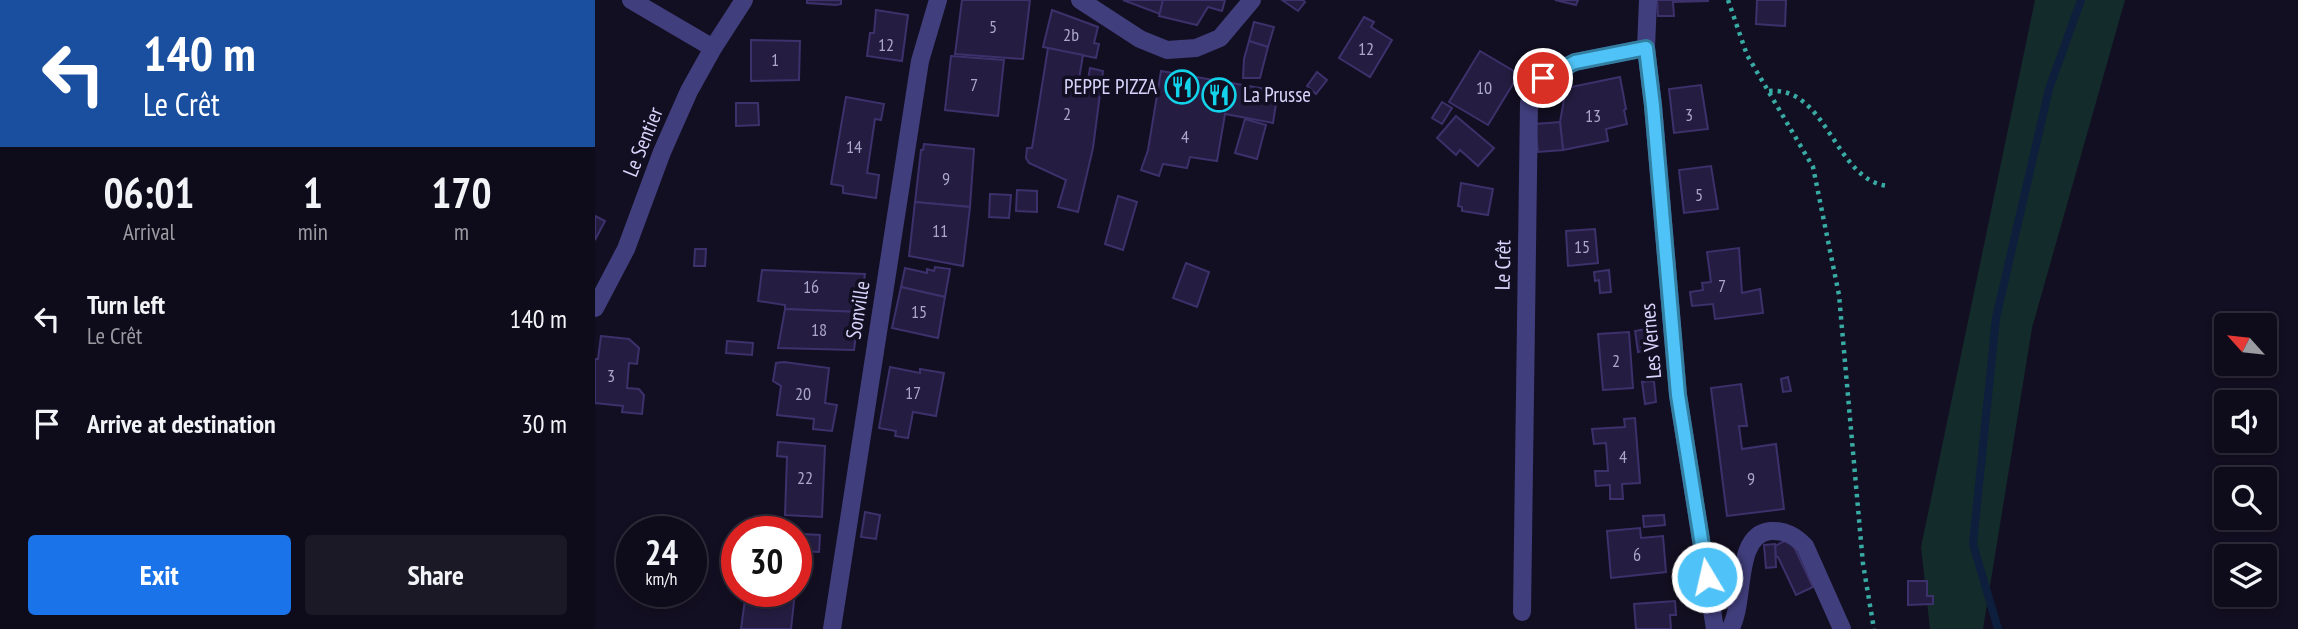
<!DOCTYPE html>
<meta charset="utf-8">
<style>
:root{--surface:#0e0b1a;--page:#1c1927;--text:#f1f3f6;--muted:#9b9ba2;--line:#2e2b39;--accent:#1a73e8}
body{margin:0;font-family:"PT Sans Narrow",sans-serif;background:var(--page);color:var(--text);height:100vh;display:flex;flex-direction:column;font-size:26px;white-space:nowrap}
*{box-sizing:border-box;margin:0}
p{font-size:23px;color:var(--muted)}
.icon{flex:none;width:38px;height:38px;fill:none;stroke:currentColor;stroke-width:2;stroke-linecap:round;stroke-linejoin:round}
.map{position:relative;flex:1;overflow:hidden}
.side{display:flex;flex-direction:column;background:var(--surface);width:595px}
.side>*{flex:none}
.banner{background:#1a4fa0;color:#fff;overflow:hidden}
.needle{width:46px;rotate:297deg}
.buttons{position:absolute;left:1619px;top:313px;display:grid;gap:14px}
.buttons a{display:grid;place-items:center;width:63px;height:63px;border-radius:7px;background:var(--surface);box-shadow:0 4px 10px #0003,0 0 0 2px var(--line);font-size:35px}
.speed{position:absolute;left:21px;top:516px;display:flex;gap:14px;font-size:35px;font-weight:700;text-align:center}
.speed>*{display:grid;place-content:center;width:91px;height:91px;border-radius:50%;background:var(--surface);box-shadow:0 4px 10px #0003,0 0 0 2px var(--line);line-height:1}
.speed small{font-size:18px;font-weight:400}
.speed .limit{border:10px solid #d22;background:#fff;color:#111}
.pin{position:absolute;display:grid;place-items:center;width:60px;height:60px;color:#fff;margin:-30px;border:4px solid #fff;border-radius:50%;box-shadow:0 2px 7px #0007}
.me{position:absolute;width:77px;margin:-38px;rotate:351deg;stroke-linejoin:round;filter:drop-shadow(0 0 5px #0008)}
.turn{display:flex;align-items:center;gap:24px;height:147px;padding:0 28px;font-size:32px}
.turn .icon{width:91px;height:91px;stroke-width:2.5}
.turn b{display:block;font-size:49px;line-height:60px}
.eta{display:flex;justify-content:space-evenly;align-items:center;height:119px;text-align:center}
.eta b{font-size:42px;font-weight:800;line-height:49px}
.primary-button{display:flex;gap:14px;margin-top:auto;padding:14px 28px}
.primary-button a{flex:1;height:80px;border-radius:7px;background:var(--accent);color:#fff;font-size:28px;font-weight:800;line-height:80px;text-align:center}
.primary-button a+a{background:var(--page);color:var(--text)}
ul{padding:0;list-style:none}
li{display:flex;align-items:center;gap:21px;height:105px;padding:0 28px}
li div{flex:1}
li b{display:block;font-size:26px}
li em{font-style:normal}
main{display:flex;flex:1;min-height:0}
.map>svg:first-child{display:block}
.green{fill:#132b2a}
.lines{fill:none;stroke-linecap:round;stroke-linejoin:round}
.stream{stroke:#0e1f3d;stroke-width:8}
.building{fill:#241d41;stroke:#3c316b;stroke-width:2}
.path{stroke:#38aba4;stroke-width:4.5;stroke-dasharray:3.5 5;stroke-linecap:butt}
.minor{stroke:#413e7d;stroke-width:18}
.route-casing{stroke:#337fa1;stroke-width:18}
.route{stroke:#4fc3f7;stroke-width:12}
.labels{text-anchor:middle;stroke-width:7;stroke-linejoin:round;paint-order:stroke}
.number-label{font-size:18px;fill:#aba6cd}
.poi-label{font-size:21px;fill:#d8d4fc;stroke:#130f22;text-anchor:end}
.street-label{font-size:21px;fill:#d8d4fc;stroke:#130f22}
</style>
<main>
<section class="side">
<div class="banner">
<div class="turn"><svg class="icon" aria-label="left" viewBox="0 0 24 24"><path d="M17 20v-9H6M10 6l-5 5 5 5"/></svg><div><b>140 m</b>Le Crêt</div></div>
</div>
<div class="eta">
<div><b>06:01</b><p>Arrival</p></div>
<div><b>1</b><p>min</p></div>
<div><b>170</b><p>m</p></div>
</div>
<ul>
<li><svg class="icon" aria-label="left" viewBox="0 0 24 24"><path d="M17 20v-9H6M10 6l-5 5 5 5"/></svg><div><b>Turn left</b><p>Le Crêt</p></div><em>140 m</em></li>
<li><svg class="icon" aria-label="arrive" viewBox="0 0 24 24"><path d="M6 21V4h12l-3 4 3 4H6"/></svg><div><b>Arrive at destination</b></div><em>30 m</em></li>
</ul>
<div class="primary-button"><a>Exit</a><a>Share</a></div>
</section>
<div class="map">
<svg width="1703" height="629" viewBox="0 0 1703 629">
<rect width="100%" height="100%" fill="#130f22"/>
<polygon class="green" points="1440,0 1530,0 1437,328 1388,629 1335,629 1326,547"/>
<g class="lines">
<polyline class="stream" points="1403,629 1378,544 1401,318 1454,89 1486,0"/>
</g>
<g class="building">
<polygon points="212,0 246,0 246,4 241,5 212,3"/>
<polygon points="367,0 435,0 428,59 360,54"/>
<polygon points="528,0 568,0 565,14"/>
<polygon points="568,0 630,0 627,11 613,7 602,25 564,16"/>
<polygon points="687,0 708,0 710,2 703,11"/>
<polygon points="960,0 983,0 981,5"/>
<polygon points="1062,0 1113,0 1113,1 1078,2 1079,16 1063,16"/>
<polygon points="1162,0 1191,0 1190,26 1161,24"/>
<polygon points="281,10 313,15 307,61 272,56 275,33 279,33"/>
<polygon points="457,10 503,27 499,43 504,44 501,58 448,47"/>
<polygon points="769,17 779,22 776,27 797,40 775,77 744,58"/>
<polygon points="659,22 679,27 673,47 654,41"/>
<polygon points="156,40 205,41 204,80 156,81"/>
<polygon points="654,41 673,47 665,78 648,78 649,59"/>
<polygon points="453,48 488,55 484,79 493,80 495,68 508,71 498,148 483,212 463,207 471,180 434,163 431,158 432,148 437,148"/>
<polygon points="885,51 924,74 893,125 854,102"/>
<polygon points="356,56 409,60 403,116 350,110"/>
<polygon points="566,71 683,91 678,123 630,114 622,161 595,157 592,168 568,164 564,176 546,170 553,150"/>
<polygon points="722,72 732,80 721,94 712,86"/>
<polygon points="1025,77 1031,109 1029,110 1032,124 1011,129 1013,141 968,150 965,122 971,88"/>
<polygon points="1106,85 1113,129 1079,133 1074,89"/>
<polygon points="251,97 289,104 286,120 280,119 272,173 284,175 281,198 248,193 248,186 236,184"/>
<polygon points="847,102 857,108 847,124 837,118"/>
<polygon points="141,103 163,103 164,125 141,126"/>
<polygon points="861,116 899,148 883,166 865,150 861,155 842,138"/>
<polygon points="650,119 671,125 662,159 640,153"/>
<polygon points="965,122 968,150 943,152 940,124"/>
<polygon points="329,144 379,149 375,207 320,202 326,150 328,150"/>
<polygon points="1116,166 1123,209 1089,213 1084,170"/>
<polygon points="866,183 898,189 893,215 867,211 867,207 863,206"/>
<polygon points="422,190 442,191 442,212 421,211"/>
<polygon points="395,194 416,195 414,218 394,217"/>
<polygon points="523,196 542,202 528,250 510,244"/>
<polygon points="320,202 375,207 368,266 314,256"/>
<polygon points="0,216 10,221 0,240"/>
<polygon points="1000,229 1003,263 973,266 971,231"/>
<polygon points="1144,248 1147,293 1165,289 1168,313 1120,319 1118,304 1097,306 1095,292 1108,290 1107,283 1116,282 1112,252"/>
<polygon points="100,249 111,249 110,266 99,266"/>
<polygon points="591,263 614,272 602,307 578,298"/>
<polygon points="340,267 355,269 350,297 306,287 310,268 332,273 332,269 339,271"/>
<polygon points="167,270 270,274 264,312 190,309 190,305 163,301"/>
<polygon points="1014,270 1016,292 1005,293 1004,280 1000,281 999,272"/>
<polygon points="306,287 350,297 343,338 297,328"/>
<polygon points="190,309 264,312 259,350 183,348"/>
<polygon points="1051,329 1054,350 1043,352 1040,331"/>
<polygon points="1034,332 1038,388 1008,390 1003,334"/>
<polygon points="6,336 34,339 44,348 42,364 34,363 32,388 44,389 49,395 47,414 27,412 28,406 0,403 0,359 3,359"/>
<polygon points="132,341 158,343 157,355 131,353"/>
<polygon points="189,362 234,368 230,403 242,405 237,431 218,429 219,419 182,415 186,386 178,381 181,363"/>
<polygon points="295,367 325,373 325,369 349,373 341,416 318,412 313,438 300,436 301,431 284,428"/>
<polygon points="1193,377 1196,391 1188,392 1186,379"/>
<polygon points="1059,381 1061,402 1050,404 1047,382"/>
<polygon points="1146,384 1152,426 1144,426 1147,449 1181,444 1189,509 1132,516 1116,388"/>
<polygon points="1040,418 1045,483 1027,484 1028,499 1015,499 1015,485 1001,486 1000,471 1013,471 1011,443 999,444 997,429 1030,427 1029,419"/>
<polygon points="183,442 230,446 227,517 190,515 192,457 182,456"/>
<polygon points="270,512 285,515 281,539 266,537"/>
<polygon points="1069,515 1070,525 1049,527 1048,516"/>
<polygon points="171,528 201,528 201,532 170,532"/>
<polygon points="1045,528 1046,538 1068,536 1071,572 1016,578 1012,531"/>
<polygon points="208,534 225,535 224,552 207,551"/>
<polygon points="1195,538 1218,587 1201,595 1183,557 1181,557 1180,546"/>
<polygon points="1180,544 1181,567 1171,568 1169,545"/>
<polygon points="1313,581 1332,581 1332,596 1338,596 1338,604 1313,605"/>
<polygon points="151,592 200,592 196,629 146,629"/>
<polygon points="1080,601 1081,615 1075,615 1076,629 1041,629 1039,604"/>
</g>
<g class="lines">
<g class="path">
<polyline points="1133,0 1152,55 1218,167 1244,295 1268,564 1279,629"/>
<path d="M 1174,91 C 1233,86 1240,182 1294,186"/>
</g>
<g class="minor">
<polyline points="36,0 118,48"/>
<polyline points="485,0 545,39 572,50 601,48 625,38 657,0"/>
<polyline points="1051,48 1058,105 1083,395 1120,629"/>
<polyline points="0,308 31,249 67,152 94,91 118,48 149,0"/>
<polyline points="927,612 934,103 948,78 980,62 1051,48 1053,0"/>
<polyline points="237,629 325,61 343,0"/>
<path d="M 1135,629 C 1151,605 1138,535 1175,531 C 1190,530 1200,536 1210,546 L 1247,629"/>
</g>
</g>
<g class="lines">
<defs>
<polyline id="route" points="948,78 980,62 1051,48 1058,106 1083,395 1112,577"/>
</defs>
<use href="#route" class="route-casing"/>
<use href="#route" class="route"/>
</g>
<defs>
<symbol id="restaurant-ring" viewBox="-11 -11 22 22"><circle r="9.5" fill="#130f22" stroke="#12d3e9" stroke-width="1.5"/><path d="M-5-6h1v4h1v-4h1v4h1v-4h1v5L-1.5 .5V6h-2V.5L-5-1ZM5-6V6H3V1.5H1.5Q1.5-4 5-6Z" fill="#12d3e9"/></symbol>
</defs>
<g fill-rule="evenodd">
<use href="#restaurant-ring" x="568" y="68" width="38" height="38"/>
<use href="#restaurant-ring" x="605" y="76" width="38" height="38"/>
</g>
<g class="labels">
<g class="number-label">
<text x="398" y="33">5</text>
<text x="476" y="41">2b</text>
<text x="291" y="51">12</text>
<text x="771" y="55">12</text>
<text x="180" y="66">1</text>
<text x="379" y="91">7</text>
<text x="889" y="94">10</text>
<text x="472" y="120">2</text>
<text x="1094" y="121">3</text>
<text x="998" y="122">13</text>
<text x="590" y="143">4</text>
<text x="259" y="153">14</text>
<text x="351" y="185">9</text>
<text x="1104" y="201">5</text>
<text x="345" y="237">11</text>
<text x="987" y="253">15</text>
<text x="1127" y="292">7</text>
<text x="216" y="293">16</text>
<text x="324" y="318">15</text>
<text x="224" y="336">18</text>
<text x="1021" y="367">2</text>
<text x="16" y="382">3</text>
<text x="318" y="399">17</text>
<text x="208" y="400">20</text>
<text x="1028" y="463">4</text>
<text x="210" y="484">22</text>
<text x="1156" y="485">9</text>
<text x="1042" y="561">6</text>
</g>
<g class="poi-label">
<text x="562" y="94">PEPPE PIZZA</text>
<text x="648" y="102" text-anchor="start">La Prusse</text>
</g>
<g class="street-label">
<text transform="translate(48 142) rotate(-68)" y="7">Le Sentier</text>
<text transform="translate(908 265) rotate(-89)" y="7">Le Crêt</text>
<text transform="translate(263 310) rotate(-81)" y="7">Sonville</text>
<text transform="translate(1056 341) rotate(-95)" y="7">Les Vernes</text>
</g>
</g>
</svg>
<div class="buttons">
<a><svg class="needle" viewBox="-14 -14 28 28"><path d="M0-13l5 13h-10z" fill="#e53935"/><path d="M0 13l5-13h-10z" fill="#9b9ba2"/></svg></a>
<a><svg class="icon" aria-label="sound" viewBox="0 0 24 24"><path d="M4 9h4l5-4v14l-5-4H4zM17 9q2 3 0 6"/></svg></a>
<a><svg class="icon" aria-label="search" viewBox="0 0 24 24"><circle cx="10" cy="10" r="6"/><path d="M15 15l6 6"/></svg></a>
<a><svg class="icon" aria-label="layers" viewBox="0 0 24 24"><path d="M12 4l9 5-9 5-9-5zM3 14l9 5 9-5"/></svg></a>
</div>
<div class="speed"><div>24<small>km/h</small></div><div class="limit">30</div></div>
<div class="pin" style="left:948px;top:78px;background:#d93025"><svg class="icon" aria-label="arrive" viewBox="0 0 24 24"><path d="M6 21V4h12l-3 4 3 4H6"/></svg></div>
<svg class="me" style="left:1112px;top:577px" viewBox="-20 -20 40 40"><circle r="17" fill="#4fc3f7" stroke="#fff" stroke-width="3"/><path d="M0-11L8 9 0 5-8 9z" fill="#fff"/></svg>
</div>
</main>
